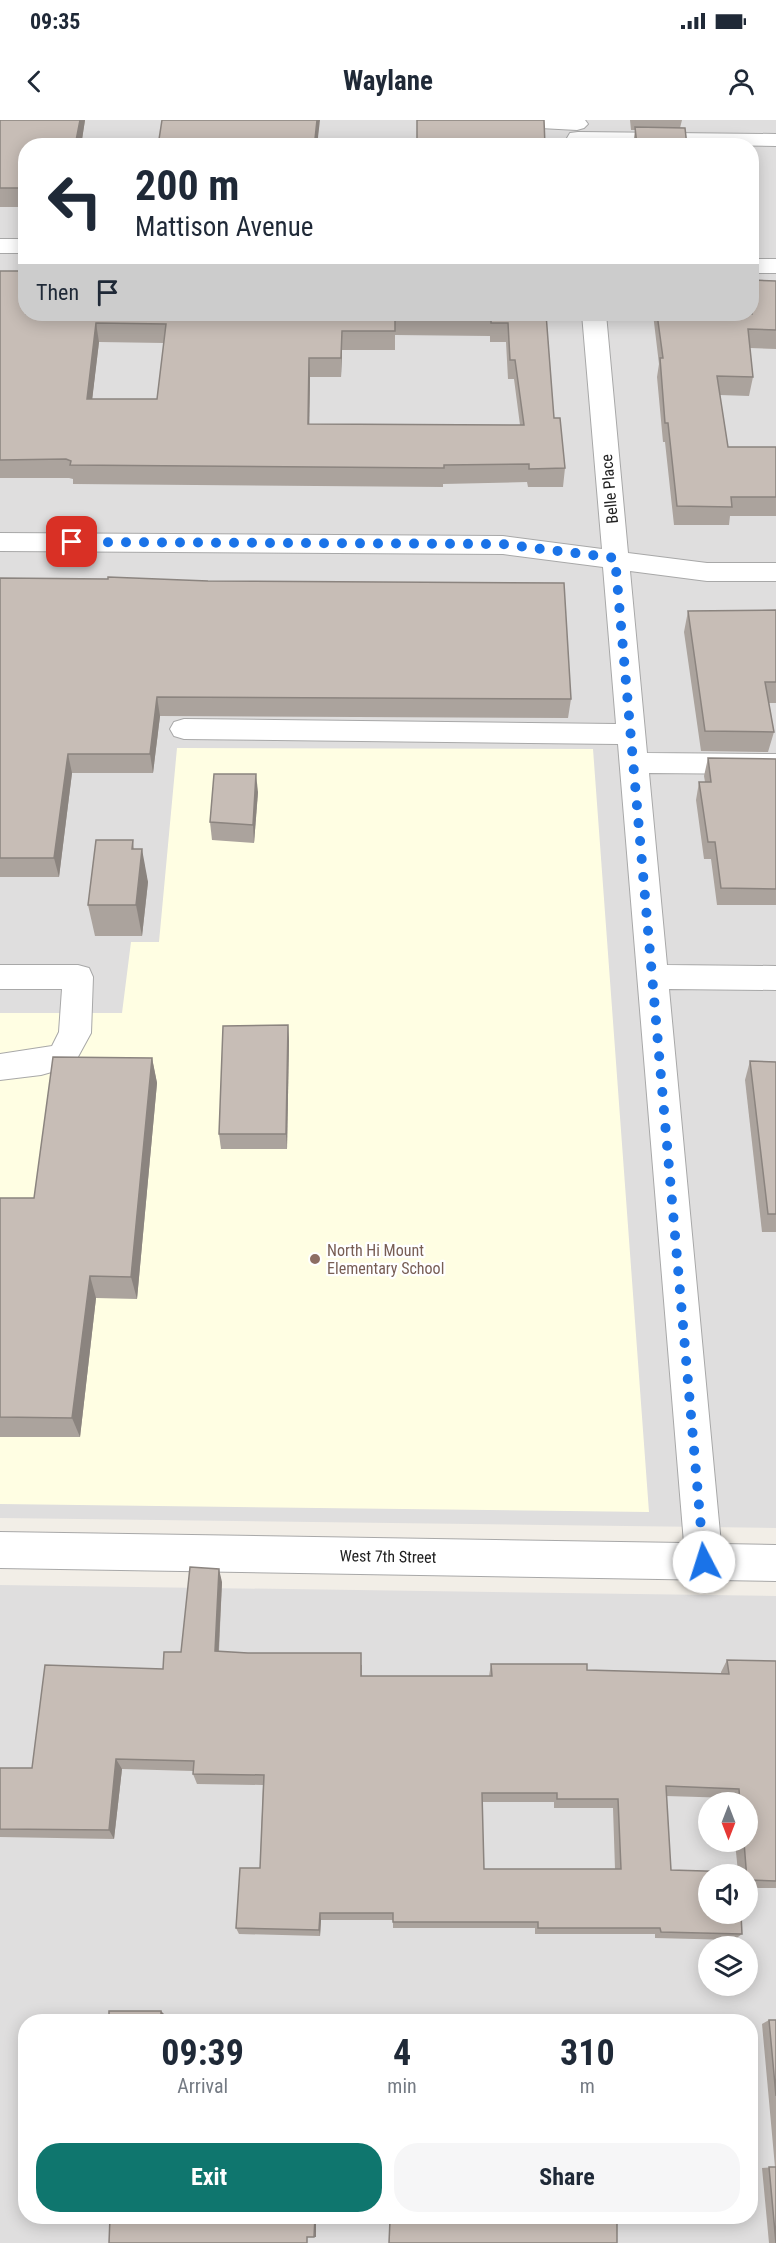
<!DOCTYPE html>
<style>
:root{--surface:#fff;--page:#f6f6f7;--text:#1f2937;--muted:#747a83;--accent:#0f766e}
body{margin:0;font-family:"Roboto Condensed",sans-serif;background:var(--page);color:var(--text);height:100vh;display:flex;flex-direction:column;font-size:22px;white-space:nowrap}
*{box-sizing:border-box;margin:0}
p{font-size:20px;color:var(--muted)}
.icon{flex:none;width:33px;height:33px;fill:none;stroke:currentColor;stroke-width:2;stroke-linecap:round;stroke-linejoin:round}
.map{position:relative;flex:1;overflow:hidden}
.sheet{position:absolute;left:18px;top:1894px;width:740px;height:210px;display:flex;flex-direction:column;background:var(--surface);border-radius:24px;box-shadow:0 3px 15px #0003}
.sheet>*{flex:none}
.guide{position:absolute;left:18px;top:18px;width:741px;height:183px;border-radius:24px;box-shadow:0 3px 15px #0003;background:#fff;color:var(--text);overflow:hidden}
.needle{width:39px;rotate:180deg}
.buttons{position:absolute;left:698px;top:1672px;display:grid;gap:12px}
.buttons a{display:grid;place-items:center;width:60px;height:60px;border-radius:50%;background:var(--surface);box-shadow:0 3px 15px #0003;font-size:30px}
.pin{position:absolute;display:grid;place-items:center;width:51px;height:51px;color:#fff;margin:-26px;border-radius:12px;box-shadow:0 3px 9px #0006}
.me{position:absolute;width:66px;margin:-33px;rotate:355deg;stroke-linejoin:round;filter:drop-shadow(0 0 4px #0008)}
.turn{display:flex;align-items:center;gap:21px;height:126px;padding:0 18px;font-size:27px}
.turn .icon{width:78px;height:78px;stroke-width:2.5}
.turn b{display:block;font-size:42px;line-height:51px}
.then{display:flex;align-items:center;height:57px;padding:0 18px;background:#0003;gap:12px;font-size:22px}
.eta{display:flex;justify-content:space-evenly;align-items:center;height:102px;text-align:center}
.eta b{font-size:36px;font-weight:700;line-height:42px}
.cta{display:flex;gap:12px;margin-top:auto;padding:12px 18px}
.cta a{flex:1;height:69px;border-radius:24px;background:var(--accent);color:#fff;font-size:24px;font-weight:700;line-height:69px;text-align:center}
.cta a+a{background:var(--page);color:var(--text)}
.status{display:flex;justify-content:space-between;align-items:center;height:42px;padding:0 30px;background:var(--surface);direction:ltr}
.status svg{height:16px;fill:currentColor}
header{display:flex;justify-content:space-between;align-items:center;height:78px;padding:0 18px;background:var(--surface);font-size:27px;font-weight:700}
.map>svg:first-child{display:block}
.residential{fill:#dfdede;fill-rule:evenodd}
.education{fill:#fffee3}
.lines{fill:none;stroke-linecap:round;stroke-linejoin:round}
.minor-casing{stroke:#a8a8a8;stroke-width:2}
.minor{fill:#fff;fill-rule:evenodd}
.wall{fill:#aba39d;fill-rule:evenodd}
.shaded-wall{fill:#8b847f}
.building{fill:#c7bdb6;stroke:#8b847f;stroke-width:1.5;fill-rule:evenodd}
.route{stroke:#1a73e8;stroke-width:10;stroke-dasharray:0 18}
.education-dot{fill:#8d6e63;stroke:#fff;stroke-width:2}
.labels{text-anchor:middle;stroke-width:4.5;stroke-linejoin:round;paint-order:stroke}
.street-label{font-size:16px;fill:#212121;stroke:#fff}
.education-label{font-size:16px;fill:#785e54;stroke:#fff;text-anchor:start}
</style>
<div class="status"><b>09:35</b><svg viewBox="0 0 49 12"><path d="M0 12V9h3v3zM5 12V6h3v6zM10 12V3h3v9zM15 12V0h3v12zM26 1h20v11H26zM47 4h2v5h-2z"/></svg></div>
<header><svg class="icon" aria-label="back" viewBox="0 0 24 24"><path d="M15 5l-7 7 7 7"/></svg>Waylane<svg class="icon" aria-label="person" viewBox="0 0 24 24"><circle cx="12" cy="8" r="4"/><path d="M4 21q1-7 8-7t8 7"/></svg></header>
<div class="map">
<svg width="776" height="2123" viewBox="0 0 776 2123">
<rect width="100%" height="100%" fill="#f2eee7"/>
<g class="residential">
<path d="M 0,0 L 776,0 L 776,1408 L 0,1398 ZM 26,26 L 752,26 L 752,194 L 26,194 Z"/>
<path d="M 0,1465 L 776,1476 L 776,2123 L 0,2123 ZM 708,1683 L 747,1683 L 747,1722 L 708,1722 ZM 708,1755 L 747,1755 L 747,1794 L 708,1794 ZM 708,1827 L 747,1827 L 747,1866 L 708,1866 ZM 26,1902 L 750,1902 L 750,2097 L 26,2097 Z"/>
</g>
<polygon class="education" points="177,628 593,629 649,1392 0,1384 0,893 122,893 131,822 159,822"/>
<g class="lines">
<defs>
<g id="minor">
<polygon points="490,0 585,0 588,4 584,8 577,10 501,6 494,4"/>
<polygon points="578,12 776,14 776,26 570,23 567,18 570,13"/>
<rect x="0" y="119" width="26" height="14"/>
<rect x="752" y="139" width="24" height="14"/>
<polygon points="582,194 606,194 628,433 707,443 776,443 776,461 707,461 630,451 647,633 776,634 776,654 649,653 667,845 776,846 776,870 669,869 721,1424 776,1425 776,1461 0,1448 0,1412 684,1423 618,624 184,619 174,616 170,609 174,602 184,599 616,604 603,447 503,434 0,431 0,413 503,416 602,429"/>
<polygon points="0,845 78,845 89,848 93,857 91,913 73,946 41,955 0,960 0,934 52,926 59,912 62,869 0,869"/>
</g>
</defs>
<use href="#minor" class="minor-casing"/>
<use href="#minor" class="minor"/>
</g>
<g class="wall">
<polygon points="0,0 85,0 81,26 26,26 26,87 0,87"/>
<polygon points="630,0 682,0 680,8 687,26 633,26 635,10 631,10"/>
<polygon points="752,56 758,95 755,113 752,113"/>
<path d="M 0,151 L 546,194 L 554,298 L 565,348 L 563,367 L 528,367 L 527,362 L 443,364 L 443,367 L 73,364 L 73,359 L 69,358 L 0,358 ZM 395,215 L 490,216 L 490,222 L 506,222 L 508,259 L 514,259 L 520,305 L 309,304 L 310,257 L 341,257 L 342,230 L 395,230 ZM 99,222 L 164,223 L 157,279 L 92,279 Z"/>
<polygon points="776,161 776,229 750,228 753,257 749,276 720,275 728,327 776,327 776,396 730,396 729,405 674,405 665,322 663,322 657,257 659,244 653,194 752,194"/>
<polygon points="0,458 571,579 568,598 160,596 153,653 72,653 59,757 0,757"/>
<polygon points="776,490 776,583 769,583 774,612 768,632 701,631 684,512 688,491"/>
<polygon points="708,638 776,639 776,785 717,785 711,739 704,739 696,680 699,662 705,662 704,656"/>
<polygon points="258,672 254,723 212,720 210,702"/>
<polygon points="133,720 134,729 148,762 142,816 95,816 88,785"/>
<polygon points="288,905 289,921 287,1029 221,1029 219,1014"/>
<polygon points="152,938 157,963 137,1179 96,1178 80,1317 0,1317 0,1078 34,1078"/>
<polygon points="750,941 776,942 776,1112 762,1112 745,960"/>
<path d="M 222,1462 L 219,1531 L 362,1545 L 362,1556 L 489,1556 L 491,1544 L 587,1550 L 721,1554 L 721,1552 L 727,1540 L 776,1541 L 776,1768 L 747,1768 L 747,1755 L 708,1755 L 742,1814 L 734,1820 L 655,1818 L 655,1814 L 535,1814 L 535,1808 L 393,1808 L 393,1800 L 321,1800 L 320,1816 L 239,1814 L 236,1808 L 260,1748 L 263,1665 L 197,1664 L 193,1654 L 193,1651 L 122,1649 L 114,1719 L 0,1717 L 0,1648 L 32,1648 L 163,1549 L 181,1532 ZM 666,1676 L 732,1678 L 732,1683 L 747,1683 L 747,1722 L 735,1722 L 738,1752 L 671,1750 ZM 482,1682 L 554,1682 L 554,1688 L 613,1688 L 615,1749 L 484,1749 Z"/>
<polygon points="769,1900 776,1900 776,2123 769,2123 762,2048 775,2047 762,1904"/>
</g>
<g class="shaded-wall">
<polygon points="80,0 85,0 81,26 75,26"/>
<polygon points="317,0 320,0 317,26 315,19"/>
<polygon points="96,203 99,222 90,298 87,279"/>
<polygon points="342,211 342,230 341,257 341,238"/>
<polygon points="309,238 310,257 309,323 308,304"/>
<polygon points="157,577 160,596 153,653 150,634"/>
<polygon points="68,634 72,653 59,757 54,738"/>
<polygon points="256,654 258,672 254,723 253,705"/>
<polygon points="142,729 148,762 142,816 136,785"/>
<polygon points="288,905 289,921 287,1029 286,1014"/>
<polygon points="152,938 157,963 137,1179 131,1157"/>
<polygon points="90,1156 96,1178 80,1317 72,1298"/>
<polygon points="219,1449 222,1462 218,1542 215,1531"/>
<polygon points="116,1639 122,1649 114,1719 109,1710"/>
<polygon points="320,1793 321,1800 320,1816 319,1810"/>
<polygon points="161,1891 165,1895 165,1902 161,1902"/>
<polygon points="315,2097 316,2098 316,2117 314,2117"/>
</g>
<g class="building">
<polygon points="0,0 80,0 75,26 26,26 26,68 0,68"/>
<polygon points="162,0 317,0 315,19 417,20 417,0 544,0 545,26 158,26"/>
<polygon points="635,7 685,8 687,26 637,26"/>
<polygon points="752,56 758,95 752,95"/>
<path d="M 0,151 L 26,151 L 26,194 L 546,194 L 554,298 L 560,298 L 565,348 L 529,349 L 529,344 L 444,345 L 444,348 L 70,345 L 71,341 L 66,339 L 0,340 ZM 395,196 L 491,197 L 491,203 L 508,203 L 510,240 L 515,240 L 524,305 L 308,304 L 309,238 L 341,238 L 342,211 L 395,211 ZM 96,203 L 166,204 L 157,279 L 87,279 Z"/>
<polygon points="752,160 776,161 776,210 748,209 753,257 717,256 728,327 776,327 776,377 731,377 732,387 677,386 668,303 665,303 660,238 663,238 657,194 752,194"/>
<polygon points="108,457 208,461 564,463 571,579 157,577 150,634 68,634 54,738 0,738 0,458 108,459"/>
<polygon points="776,490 776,562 765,562 774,612 705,611 688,491"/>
<polygon points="708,638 776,639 776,769 721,768 715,722 708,722 699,662 711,662"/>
<polygon points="214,654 256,654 253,705 210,702"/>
<polygon points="96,720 133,720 132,729 142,729 136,785 88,785"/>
<polygon points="288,905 286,1014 219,1014 223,906"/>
<polygon points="53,937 152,938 131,1157 90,1156 72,1298 0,1297 0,1078 34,1078"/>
<polygon points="750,941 776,942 776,1094 768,1094"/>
<path d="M 190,1447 L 219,1449 L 215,1531 L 248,1533 L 361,1533 L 361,1556 L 492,1556 L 491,1544 L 587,1544 L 587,1550 L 729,1554 L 727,1540 L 776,1541 L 776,1761 L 747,1760 L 744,1722 L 747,1722 L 747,1683 L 740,1683 L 739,1669 L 666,1666 L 671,1750 L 738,1752 L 739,1755 L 708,1755 L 708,1794 L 741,1794 L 742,1814 L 661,1812 L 660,1808 L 538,1808 L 538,1802 L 393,1802 L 393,1793 L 320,1793 L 319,1810 L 236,1808 L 240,1748 L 260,1748 L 264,1655 L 193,1654 L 194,1641 L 116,1639 L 109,1710 L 0,1709 L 0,1648 L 32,1648 L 45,1545 L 163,1549 L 164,1532 L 181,1532 ZM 482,1673 L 557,1673 L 557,1679 L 618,1679 L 621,1749 L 484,1749 Z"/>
<rect x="109" y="1891" width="52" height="11"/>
<polygon points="277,1899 362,1901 362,1902 277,1902"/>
<polygon points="769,1900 776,1900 776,1976"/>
<polygon points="769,2047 776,2047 776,2123"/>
<polygon points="110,2097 617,2097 617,2123 389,2123 390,2100 315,2097 314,2117 307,2117 307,2123 109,2123"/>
</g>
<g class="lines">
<polyline class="route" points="72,422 502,424 615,438 704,1442"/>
</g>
<circle class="education-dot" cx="315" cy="1139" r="6"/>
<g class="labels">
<g class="street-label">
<text transform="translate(609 369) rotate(-95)" y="6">Belle Place</text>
<text transform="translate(388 1436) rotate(1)" y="6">West 7th Street</text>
</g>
<g class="education-label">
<text x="327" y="1136">North Hi Mount<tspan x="327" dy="18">Elementary School</tspan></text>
</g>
</g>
</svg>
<div class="buttons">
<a><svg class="needle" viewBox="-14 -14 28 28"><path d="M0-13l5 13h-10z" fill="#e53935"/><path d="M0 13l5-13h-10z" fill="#747a83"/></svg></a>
<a><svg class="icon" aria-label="sound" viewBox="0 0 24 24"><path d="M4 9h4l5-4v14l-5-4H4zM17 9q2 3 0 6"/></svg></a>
<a><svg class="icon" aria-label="layers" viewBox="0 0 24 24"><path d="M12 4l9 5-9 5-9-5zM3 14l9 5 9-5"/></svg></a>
</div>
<div class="pin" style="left:72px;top:422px;background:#d93025"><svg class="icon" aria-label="arrive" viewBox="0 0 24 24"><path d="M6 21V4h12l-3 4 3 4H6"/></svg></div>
<svg class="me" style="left:704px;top:1442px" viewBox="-20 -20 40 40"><circle r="19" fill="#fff"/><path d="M0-13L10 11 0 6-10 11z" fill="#1a73e8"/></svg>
<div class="guide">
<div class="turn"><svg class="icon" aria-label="left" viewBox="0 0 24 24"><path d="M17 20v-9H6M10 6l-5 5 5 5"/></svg><div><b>200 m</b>Mattison Avenue</div></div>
<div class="then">Then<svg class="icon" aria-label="arrive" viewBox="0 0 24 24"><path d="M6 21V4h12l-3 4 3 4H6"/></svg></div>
</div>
<section class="sheet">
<div class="eta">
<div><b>09:39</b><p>Arrival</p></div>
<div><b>4</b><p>min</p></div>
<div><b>310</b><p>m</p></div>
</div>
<div class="cta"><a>Exit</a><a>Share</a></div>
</section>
</div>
